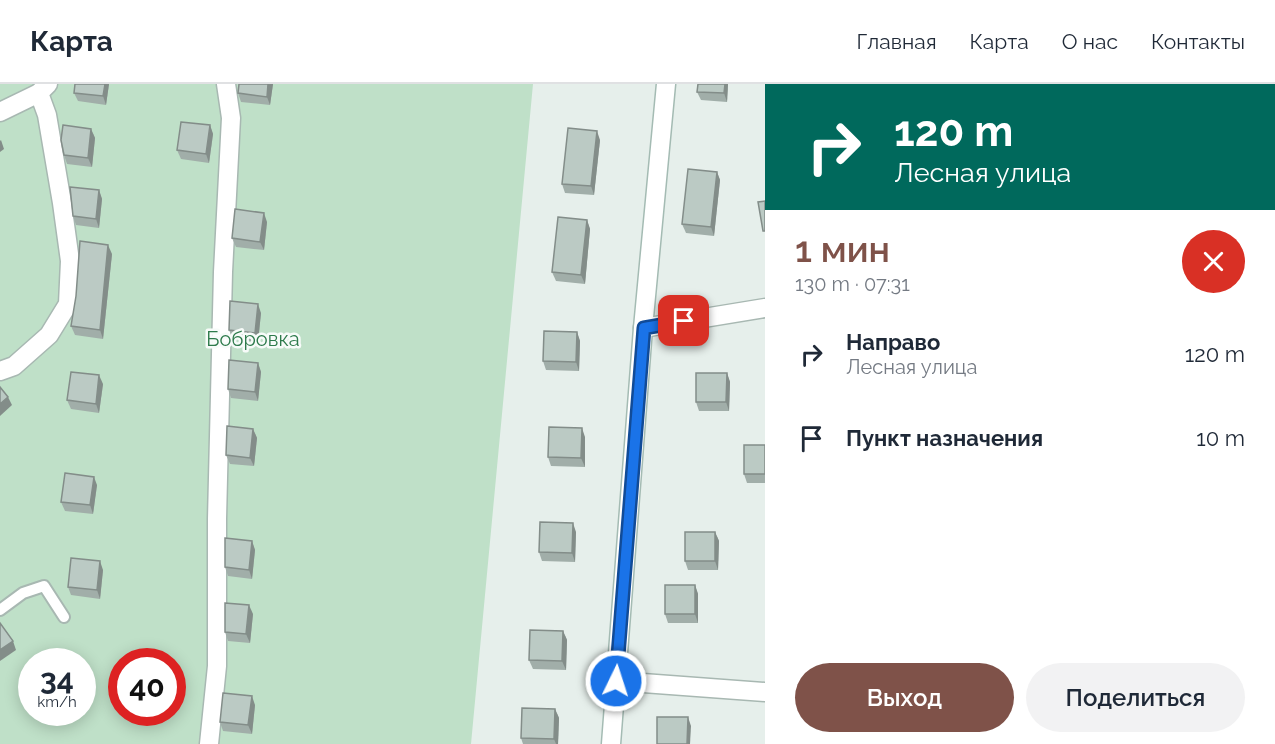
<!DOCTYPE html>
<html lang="ru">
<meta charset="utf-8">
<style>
:root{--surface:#fff;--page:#f2f2f3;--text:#1f2937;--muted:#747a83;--line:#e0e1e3;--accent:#7f5249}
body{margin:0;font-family:Raleway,sans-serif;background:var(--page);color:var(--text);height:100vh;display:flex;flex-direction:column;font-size:22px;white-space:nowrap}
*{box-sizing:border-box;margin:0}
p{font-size:20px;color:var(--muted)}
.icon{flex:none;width:33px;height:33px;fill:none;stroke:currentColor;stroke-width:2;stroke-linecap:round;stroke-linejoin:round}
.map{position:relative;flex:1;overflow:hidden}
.details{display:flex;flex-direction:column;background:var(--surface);width:510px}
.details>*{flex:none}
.banner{background:#00695c;color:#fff;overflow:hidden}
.speed{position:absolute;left:18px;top:564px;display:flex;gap:12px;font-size:30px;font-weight:700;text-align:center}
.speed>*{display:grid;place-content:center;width:78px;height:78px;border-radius:50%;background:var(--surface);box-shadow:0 3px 15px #0003;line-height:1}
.speed small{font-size:15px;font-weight:400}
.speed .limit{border:9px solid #d22;background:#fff;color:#111}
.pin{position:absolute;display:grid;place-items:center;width:51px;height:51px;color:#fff;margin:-26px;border-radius:12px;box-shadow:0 3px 9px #0006}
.me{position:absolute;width:66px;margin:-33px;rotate:4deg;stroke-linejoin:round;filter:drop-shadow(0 0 4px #0008)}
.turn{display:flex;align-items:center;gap:21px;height:126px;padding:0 30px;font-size:27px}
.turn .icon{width:78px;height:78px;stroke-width:2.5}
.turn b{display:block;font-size:42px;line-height:51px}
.round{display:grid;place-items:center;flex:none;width:63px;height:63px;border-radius:32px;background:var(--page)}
.overview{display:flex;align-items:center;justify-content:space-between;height:102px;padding:0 30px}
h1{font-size:36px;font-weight:600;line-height:45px;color:var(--accent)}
.primary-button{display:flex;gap:12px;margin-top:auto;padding:12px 30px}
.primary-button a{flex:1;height:69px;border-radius:36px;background:var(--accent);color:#fff;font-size:24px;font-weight:600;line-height:69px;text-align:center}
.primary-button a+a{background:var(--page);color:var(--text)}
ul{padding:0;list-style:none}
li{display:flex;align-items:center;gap:18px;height:84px;padding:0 30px}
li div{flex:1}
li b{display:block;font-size:22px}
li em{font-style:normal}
header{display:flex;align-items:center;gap:36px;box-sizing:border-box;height:84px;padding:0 30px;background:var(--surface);border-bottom:2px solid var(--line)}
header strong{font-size:28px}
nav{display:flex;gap:33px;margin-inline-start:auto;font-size:21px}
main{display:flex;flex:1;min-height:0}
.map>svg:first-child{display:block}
.green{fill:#bfe0c8;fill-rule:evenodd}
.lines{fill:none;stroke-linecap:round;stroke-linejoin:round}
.lane-casing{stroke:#a8b8b2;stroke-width:14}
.street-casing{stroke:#a8b8b2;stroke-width:21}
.secondary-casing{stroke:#a4bbb3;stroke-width:21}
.lane{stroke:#fff;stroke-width:10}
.street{stroke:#fff;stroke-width:18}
.secondary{stroke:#fff;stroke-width:18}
.wall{fill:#a1aea9}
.shaded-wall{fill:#838d89}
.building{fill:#bbcac4;stroke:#838d89;stroke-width:1.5}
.route-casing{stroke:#114b97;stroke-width:15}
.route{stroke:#1a73e8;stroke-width:10}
.labels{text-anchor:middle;stroke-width:5;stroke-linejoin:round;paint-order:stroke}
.park-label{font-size:20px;fill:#2d7a4b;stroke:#f7fbf9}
</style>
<header>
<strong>Карта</strong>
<nav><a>Главная</a><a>Карта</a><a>О нас</a><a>Контакты</a></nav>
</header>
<main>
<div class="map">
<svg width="765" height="660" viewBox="0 0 765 660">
<rect width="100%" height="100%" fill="#e6efeb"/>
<path class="green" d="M 0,0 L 533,0 L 471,660 L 0,660 ZM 32,578 L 82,578 L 82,628 L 32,628 ZM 122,578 L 172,578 L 172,628 L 122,628 Z"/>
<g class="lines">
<defs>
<polyline id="lane" points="0,526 23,509 44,502 64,533"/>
<g id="street">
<polyline points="0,28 39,9"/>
<polyline points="643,244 765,224"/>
<polyline points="0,287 14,282 49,251 68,220 70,177 62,119 47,31 39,9 48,0"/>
<polyline points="616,597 765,608"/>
<polyline points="209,660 217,582 217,435 223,188 231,34 226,0"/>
</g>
<polyline id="secondary" points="611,660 643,244 666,0"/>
</defs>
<use href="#lane" class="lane-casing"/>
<use href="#street" class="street-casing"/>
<use href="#secondary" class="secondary-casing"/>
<use href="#lane" class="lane"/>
<use href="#street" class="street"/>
<use href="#secondary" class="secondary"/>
</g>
<g class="wall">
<polygon points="109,0 106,21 78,17 74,9"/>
<polygon points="273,0 270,21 241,18 238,9"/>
<polygon points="728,0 727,18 701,16 697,8"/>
<polygon points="210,41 213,50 209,79 181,75 177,66"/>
<polygon points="91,45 95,54 92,83 67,80 64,71"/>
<polygon points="600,56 594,111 565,109 562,100"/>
<polygon points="717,88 720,96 714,152 686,149 682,140"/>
<polygon points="99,106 102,115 99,144 76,141 73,132"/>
<polygon points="587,136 590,145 585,200 556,197 552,188"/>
<polygon points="267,138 264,166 236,163 232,154"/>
<polygon points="112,170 103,255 75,251 71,242"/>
<polygon points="261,229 258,258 233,255 229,246"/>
<polygon points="577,248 580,257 579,287 546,286 543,277"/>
<polygon points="258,279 261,288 258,317 231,314 228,305"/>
<polygon points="727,289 730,298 729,327 699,327 696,318"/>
<polygon points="103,300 99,329 71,325 67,316"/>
<polygon points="253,345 257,354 254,382 230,380 226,371"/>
<polygon points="585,353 585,383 551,382 548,373"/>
<polygon points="765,361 765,399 747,399 744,390"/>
<polygon points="97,401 93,430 65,427 61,418"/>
<polygon points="576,448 575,478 542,477 539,468"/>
<polygon points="715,448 719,457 718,486 688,486 685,477"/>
<polygon points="252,457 255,466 252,495 228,492 225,483"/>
<polygon points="103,486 100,515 71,511 68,503"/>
<polygon points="695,501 698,510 698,539 668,539 665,530"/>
<polygon points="253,530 250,559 228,557 225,548"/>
<polygon points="563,547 567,556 566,586 533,585 529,576"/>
<polygon points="255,621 252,650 223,647 220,638"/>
<polygon points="555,625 559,634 558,660 523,660 521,654"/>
</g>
<g class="shaded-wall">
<polygon points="105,0 109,0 106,21 103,12"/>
<polygon points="268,0 273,0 270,21 267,13"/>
<polygon points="725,0 728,0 727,18 724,9"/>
<polygon points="210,41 213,50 209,79 206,70"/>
<polygon points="91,45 95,54 92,83 88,74"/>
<polygon points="597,47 600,56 594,111 591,102"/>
<polygon points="1,56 4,65 0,68 0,57"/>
<polygon points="717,88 720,96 714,152 711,143"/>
<polygon points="99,106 102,115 99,144 96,135"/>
<polygon points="264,129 267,138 264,166 260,158"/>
<polygon points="587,136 590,145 585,200 581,191"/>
<polygon points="108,161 112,170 103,255 100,246"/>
<polygon points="258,220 261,229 258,258 255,249"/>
<polygon points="577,248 580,257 579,287 576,278"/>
<polygon points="258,279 261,288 258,317 255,308"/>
<polygon points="727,289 730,298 729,327 726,318"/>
<polygon points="99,291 103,300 99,329 96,320"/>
<polygon points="8,313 12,321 0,332 0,320"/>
<polygon points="582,344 585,353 585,383 581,374"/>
<polygon points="253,345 257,354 254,382 250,374"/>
<polygon points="94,393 97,401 93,430 90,421"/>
<polygon points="573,439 576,448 575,478 572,469"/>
<polygon points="715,448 719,457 718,486 715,477"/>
<polygon points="252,457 255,466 252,495 249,486"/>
<polygon points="100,477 103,486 100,515 97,506"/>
<polygon points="695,501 698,510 698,539 695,530"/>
<polygon points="249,521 253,530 250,559 246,550"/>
<polygon points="563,547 567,556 566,586 562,577"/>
<polygon points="13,557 16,566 0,577 0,566"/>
<polygon points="252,612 255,621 252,650 248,641"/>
<polygon points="555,625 559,634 558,660 556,660 554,655"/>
<polygon points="688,633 691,642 690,660 687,660"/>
</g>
<g class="building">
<polygon points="75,0 105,0 103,12 74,9"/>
<polygon points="239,0 268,0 267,13 238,9"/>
<polygon points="698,0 725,0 724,9 697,8"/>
<polygon points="181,38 210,41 206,70 177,66"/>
<polygon points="63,41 91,45 88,74 64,71 61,56"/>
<polygon points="568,44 597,47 591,102 562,100"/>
<polygon points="688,85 717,88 711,143 682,140"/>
<polygon points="70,103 99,106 96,135 73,132"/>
<polygon points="765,117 765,147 763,147 758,118"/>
<polygon points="235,125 264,129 260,158 232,154"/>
<polygon points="558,133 587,136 581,191 552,188"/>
<polygon points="80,157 108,161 100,246 71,242 76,212"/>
<polygon points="230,217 258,220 255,249 229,246"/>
<polygon points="544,247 577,248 576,278 543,277"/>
<polygon points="229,276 258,279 255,308 228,305"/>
<polygon points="71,288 99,291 96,320 67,316"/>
<polygon points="696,289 727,289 726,318 696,318"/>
<polygon points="0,303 8,313 0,320"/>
<polygon points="227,342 253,345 250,374 226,371"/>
<polygon points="549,343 582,344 581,374 548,373"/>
<rect x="744" y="361" width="21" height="29"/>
<polygon points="65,389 94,393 90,421 61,418"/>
<polygon points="540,438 573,439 572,469 539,468"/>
<rect x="685" y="448" width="30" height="29"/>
<polygon points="225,454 252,457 249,486 225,483"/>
<polygon points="71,474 100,477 97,506 68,503"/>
<rect x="665" y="501" width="30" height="29"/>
<polygon points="225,519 249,521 246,550 225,548"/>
<polygon points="0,539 13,557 0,566"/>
<polygon points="530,546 563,547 562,577 529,576"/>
<polygon points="223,609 252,612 248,641 220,638"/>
<polygon points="522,624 555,625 554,655 521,654"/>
<polygon points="657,633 688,633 687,660 657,660"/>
</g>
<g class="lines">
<defs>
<polyline id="route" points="616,597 644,244 684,237"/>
</defs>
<use href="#route" class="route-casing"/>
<use href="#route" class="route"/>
</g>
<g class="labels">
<g class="park-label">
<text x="253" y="262">Бобровка</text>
</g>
</g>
</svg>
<div class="speed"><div>34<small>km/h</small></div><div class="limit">40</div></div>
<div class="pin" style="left:684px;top:237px;background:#d93025"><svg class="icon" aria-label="arrive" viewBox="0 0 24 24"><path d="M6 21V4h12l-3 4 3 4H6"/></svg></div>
<svg class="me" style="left:616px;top:597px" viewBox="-20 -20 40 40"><circle r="17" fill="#1a73e8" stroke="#fff" stroke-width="3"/><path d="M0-11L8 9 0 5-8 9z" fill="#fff"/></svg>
</div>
<section class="details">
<div class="banner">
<div class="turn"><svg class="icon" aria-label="right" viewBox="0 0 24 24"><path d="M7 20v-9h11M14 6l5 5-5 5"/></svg><div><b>120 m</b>Лесная улица</div></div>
</div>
<div class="overview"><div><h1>1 мин</h1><p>130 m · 07:31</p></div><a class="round" style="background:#d93025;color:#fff"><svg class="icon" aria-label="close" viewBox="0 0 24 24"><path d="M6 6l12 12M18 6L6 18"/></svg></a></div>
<ul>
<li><svg class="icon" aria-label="right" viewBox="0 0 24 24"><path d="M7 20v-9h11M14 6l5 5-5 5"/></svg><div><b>Направо</b><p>Лесная улица</p></div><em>120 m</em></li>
<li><svg class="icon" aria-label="arrive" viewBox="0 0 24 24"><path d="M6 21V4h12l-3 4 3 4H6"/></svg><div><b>Пункт назначения</b></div><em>10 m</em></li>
</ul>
<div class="primary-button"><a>Выход</a><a>Поделиться</a></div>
</section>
</main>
